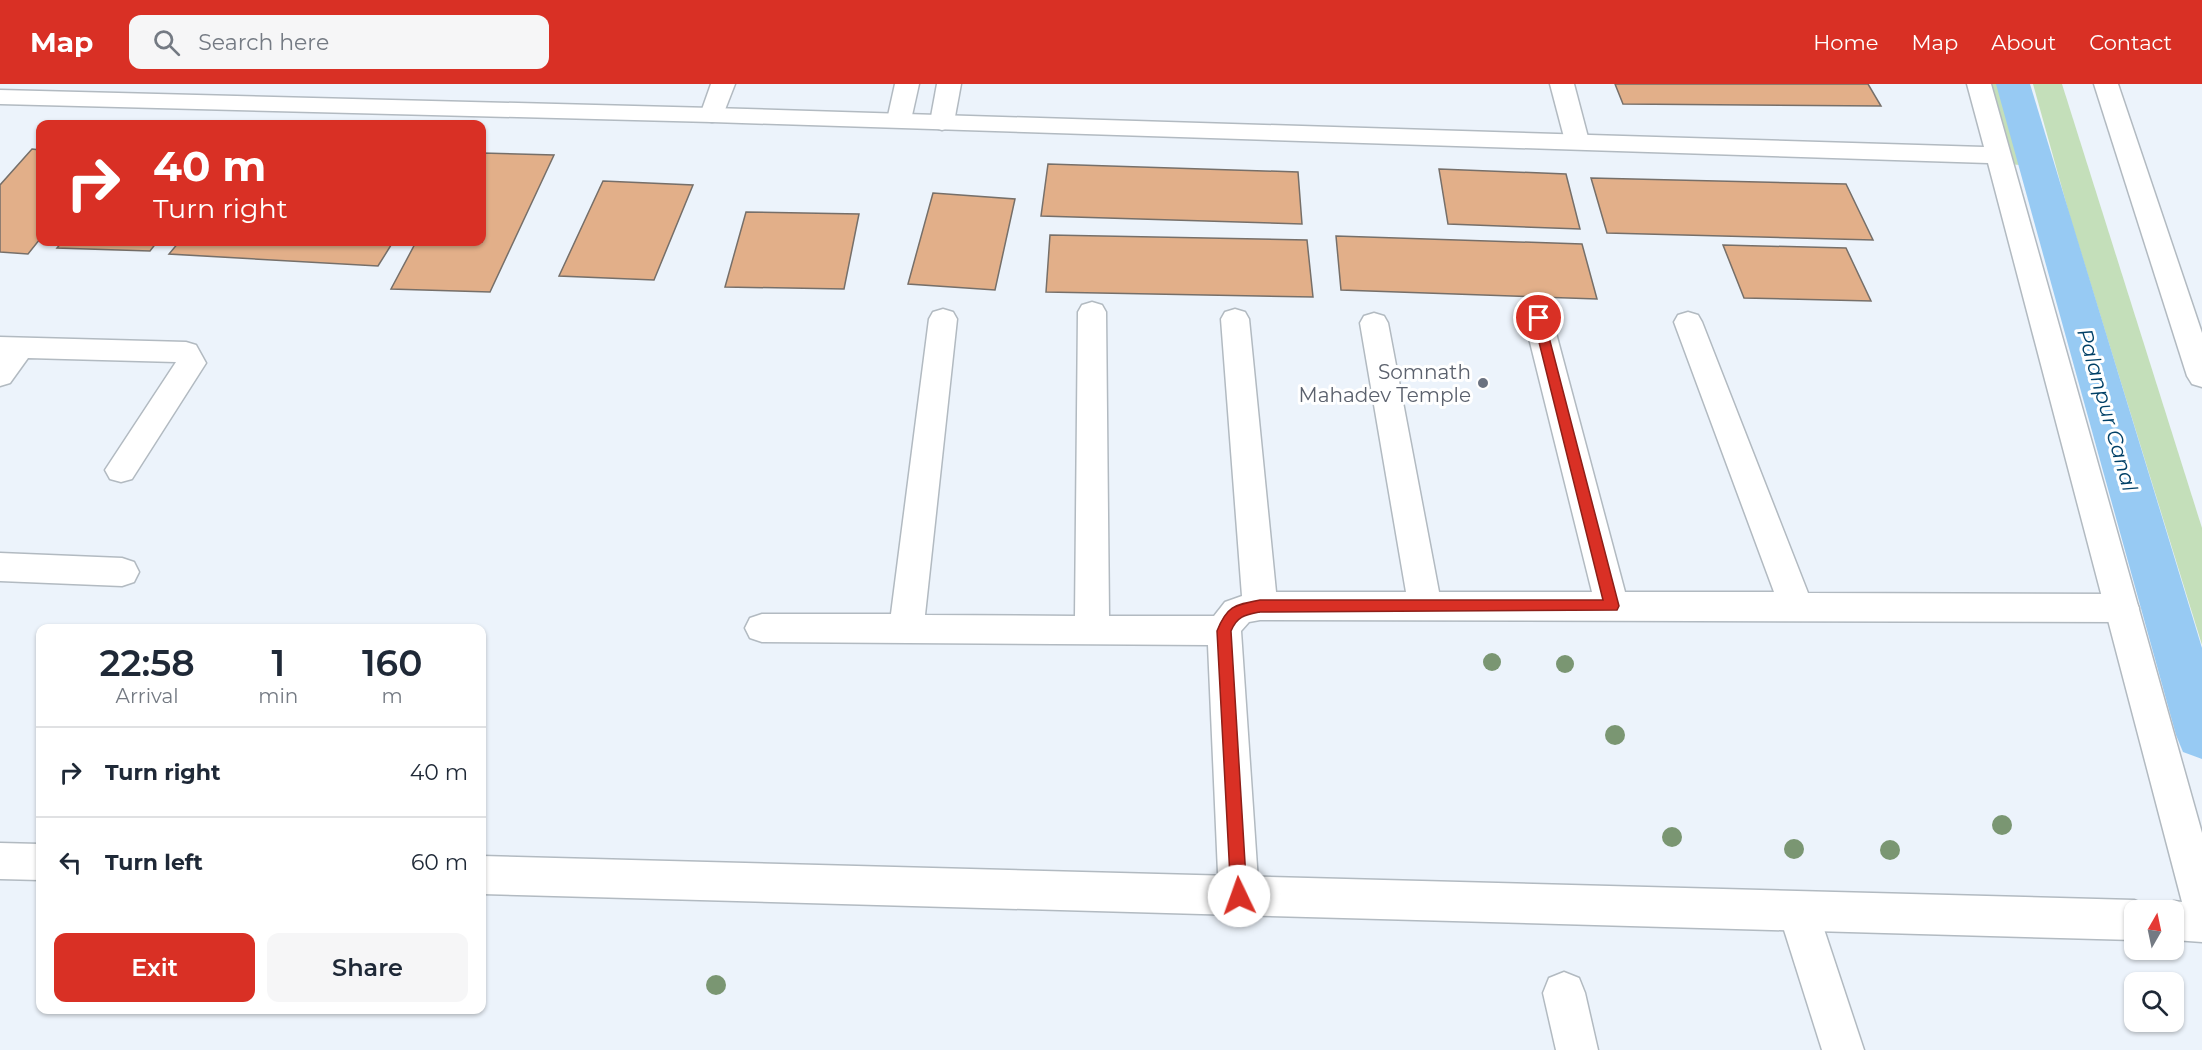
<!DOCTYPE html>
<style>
:root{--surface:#fff;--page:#f6f6f7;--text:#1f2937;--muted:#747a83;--line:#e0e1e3;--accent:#d93025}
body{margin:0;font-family:Montserrat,sans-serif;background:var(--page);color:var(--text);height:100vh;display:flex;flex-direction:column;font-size:22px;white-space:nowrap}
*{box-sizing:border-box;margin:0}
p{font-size:20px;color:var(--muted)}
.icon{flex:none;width:33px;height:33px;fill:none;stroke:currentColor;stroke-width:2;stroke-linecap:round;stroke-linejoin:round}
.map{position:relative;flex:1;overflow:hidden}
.sheet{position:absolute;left:36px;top:540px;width:450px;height:390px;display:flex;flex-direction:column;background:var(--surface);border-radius:12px;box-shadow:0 2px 4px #0004}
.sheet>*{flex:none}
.hud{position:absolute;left:36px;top:36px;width:450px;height:126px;border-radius:12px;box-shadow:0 2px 4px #0004;background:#d93025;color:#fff;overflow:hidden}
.needle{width:39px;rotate:9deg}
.controls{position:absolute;left:2124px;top:816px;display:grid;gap:12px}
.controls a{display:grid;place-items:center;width:60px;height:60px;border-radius:12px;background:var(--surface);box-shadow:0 2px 4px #0004;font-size:30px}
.pin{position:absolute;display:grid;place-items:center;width:51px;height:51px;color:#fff;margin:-26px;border:3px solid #fff;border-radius:50%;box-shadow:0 2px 6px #0007}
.me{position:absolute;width:66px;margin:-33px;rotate:357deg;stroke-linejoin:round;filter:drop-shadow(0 0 4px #0008)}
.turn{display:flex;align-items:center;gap:21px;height:126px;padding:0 18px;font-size:27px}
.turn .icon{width:78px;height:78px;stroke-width:2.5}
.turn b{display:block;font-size:42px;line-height:51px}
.eta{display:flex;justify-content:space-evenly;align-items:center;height:102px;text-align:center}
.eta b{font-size:36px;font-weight:600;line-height:42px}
.primary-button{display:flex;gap:12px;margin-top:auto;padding:12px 18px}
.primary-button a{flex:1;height:69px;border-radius:12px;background:var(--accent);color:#fff;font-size:24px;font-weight:600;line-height:69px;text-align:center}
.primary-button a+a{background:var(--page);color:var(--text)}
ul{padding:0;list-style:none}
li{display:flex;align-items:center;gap:18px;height:90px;padding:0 18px;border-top:2px solid var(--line)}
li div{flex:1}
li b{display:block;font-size:22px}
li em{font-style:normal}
header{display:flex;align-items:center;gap:36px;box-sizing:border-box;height:84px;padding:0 30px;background:var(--accent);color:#fff}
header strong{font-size:28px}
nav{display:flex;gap:33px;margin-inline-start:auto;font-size:21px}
.search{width:420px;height:54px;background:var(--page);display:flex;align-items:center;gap:15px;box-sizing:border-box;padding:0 21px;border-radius:12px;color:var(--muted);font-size:22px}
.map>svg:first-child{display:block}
.green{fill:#c4dfba}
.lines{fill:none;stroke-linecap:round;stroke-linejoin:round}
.canal{fill:#97caf3;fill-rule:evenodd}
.building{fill:#e2af89;stroke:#766f69;stroke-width:1.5}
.minor-casing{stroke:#b2bac1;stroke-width:3}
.tertiary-casing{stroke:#b2bac1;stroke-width:3}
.minor{fill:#fff;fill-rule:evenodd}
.tertiary{fill:#fff;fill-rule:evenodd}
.tree{fill:#7a9672}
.route{fill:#d93025;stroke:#8d1f18;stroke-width:1.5}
.worship-dot{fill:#6b7280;stroke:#fff;stroke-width:2}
.labels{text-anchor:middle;stroke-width:6;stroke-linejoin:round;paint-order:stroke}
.worship-label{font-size:20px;fill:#5b616d;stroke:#fff;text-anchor:end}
.water-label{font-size:21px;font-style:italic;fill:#014067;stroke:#fff}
</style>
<header>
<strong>Map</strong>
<div class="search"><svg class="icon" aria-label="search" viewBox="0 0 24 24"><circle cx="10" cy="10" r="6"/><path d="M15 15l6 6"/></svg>Search here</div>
<nav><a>Home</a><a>Map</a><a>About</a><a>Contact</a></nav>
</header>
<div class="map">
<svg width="2202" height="966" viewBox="0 0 2202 966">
<rect width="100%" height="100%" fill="#ecf3fb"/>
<g class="green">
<polygon points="1987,0 1999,0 2020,81 2008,80"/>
<polygon points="2033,0 2062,0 2202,444 2202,561 2070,133"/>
</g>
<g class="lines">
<polygon class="canal" points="1996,0 2030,0 2202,564 2202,675 2183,668 2176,651"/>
</g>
<g class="building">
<polygon points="1615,0 1868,0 1881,22 1623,20"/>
<polygon points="32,65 40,66 40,155 28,170 0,168 0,101"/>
<polygon points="482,69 554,71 490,208 391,205 416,158 482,158"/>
<polygon points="1048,80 1298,88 1302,140 1041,132"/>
<polygon points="1439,85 1566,90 1580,145 1448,140"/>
<polygon points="1591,94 1846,100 1873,156 1607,149"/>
<polygon points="603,97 693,101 654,196 559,192"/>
<polygon points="933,109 1015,115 995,206 908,200"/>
<polygon points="746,128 859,130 844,205 725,203"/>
<polygon points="1050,151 1307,156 1313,213 1046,208"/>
<polygon points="1336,152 1582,160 1597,215 1341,206"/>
<polygon points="62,158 157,158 150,167 57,164"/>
<polygon points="179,158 393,158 378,182 169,170"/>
<polygon points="1723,161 1846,164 1871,217 1744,214"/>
</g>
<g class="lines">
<defs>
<g id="minor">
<polygon points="711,0 735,0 721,36 712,38 703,36 700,31"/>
<polygon points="895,0 919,0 911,36 908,41 899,43 890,41 887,36"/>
<polygon points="937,0 961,0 954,38 951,43 942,46 933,43 930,38"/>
<polygon points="1550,0 1574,0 1589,57 1586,62 1577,65 1568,62 1565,57"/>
<polygon points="1092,218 1102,221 1106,228 1109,532 1214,532 1225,518 1242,512 1221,235 1225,228 1235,225 1245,228 1249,235 1276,508 1406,508 1360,239 1364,232 1374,229 1384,232 1388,239 1439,508 1592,508 1524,234 1528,227 1538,224 1548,227 1552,234 1625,508 1774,508 1674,238 1678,231 1688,228 1698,231 1702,238 1808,509 2122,510 2134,514 2139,524 2134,534 2122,538 1260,536 1249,538 1241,547 1259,812 1253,826 1239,831 1225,826 1219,812 1208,561 762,558 750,554 745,544 750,534 762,530 891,530 929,235 933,228 943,225 953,228 957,235 925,531 1075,532 1078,228 1082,221"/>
<polygon points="0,253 186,258 196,261 206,279 132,395 121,398 110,395 105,386 176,278 28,274 10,299 0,302"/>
<polygon points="0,469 122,474 134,478 139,488 134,498 122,502 0,497"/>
<polygon points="1798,808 1812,813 1818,827 1864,966 1822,966 1778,827 1784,813"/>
<polygon points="1564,888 1579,894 1585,909 1598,966 1556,966 1543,909 1549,894"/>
</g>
<g id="tertiary">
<polygon points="1967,0 1991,0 2202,749 2202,858 2174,856 2174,826 2159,826 2160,823 2174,817 2182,818 1988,79 712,38 0,20 0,6 712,24 1984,63"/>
<polygon points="2094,0 2118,0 2202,249 2202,303 2192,300 2187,292"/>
<polygon points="0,759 40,760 40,796 0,795"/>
<polygon points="482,772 2134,816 2148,822 2150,826 2134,826 2134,856 482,810"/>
</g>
</defs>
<use href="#minor" class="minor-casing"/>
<use href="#tertiary" class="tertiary-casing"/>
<use href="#minor" class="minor"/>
<use href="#tertiary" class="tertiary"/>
</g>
<g class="tree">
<circle cx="1492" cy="578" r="9"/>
<circle cx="1565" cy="580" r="9"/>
<circle cx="1615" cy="651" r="10"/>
<circle cx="2002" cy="741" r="10"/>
<circle cx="1672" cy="753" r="10"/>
<circle cx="1794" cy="765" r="10"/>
<circle cx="1890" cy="766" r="10"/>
<circle cx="716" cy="901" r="10"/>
</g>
<path class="route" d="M 1539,230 L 1544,234 L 1619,522 L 1617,526 L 1260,528 C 1245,531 1237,532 1231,547 L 1247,812 L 1245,817 L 1239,819 L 1234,817 L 1231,812 L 1217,547 C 1227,522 1234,521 1260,516 L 1603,516 L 1533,234 Z"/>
<circle class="worship-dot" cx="1483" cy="299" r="6"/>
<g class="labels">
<g class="worship-label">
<text x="1471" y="295">Somnath<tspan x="1471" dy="23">Mahadev Temple</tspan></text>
</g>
<g class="water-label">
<text transform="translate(2107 326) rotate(74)" y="7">Palanpur Canal</text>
</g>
</g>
</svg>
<div class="controls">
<a><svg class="needle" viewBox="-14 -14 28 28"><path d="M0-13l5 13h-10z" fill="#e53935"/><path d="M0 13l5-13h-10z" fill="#747a83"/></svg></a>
<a><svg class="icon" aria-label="search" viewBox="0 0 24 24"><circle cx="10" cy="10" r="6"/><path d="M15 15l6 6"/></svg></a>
</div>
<div class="pin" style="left:1539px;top:234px;background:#d93025"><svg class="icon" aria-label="arrive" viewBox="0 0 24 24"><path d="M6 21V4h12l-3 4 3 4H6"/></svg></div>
<svg class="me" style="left:1239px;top:812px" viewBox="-20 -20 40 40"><circle r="19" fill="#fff"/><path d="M0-13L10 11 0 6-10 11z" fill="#d93025"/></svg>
<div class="hud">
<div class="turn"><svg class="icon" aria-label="right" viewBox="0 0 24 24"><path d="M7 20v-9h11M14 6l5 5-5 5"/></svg><div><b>40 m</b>Turn right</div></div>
</div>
<section class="sheet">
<div class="eta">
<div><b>22:58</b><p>Arrival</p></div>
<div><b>1</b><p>min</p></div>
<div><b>160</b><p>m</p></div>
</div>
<ul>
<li><svg class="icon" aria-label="right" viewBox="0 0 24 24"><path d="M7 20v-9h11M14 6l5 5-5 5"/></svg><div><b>Turn right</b></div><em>40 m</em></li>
<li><svg class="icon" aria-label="left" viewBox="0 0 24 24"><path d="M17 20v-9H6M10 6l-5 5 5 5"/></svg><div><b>Turn left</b></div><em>60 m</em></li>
</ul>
<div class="primary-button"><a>Exit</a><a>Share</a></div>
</section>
</div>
